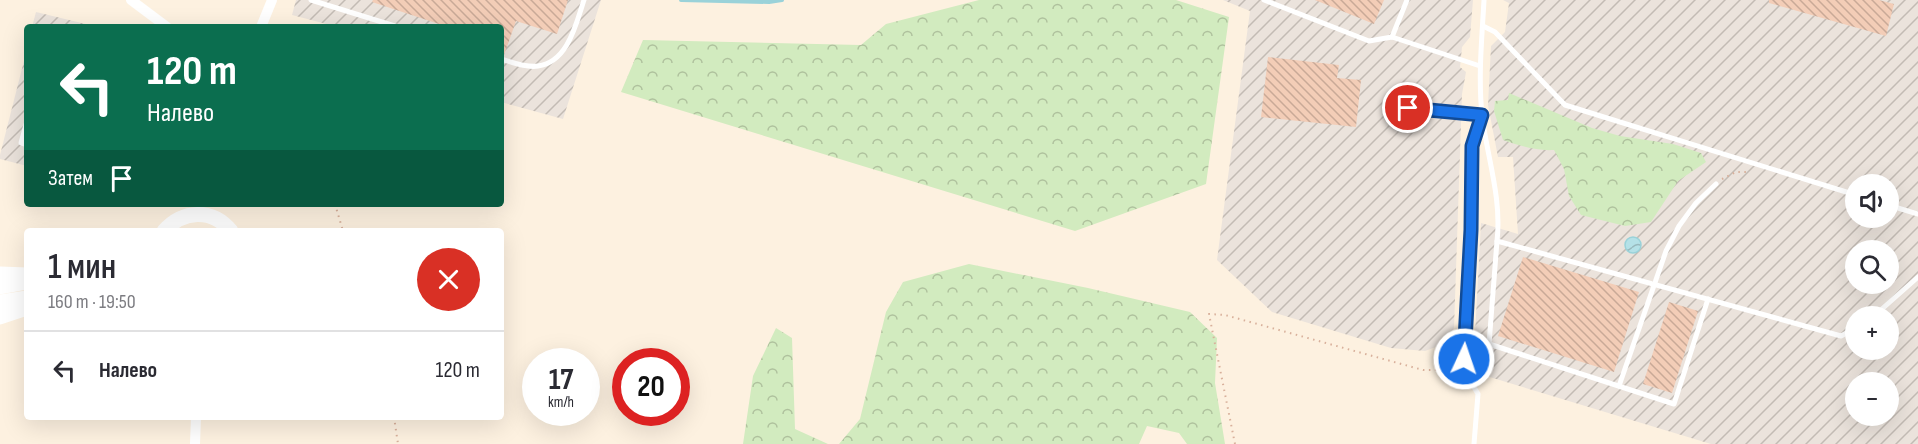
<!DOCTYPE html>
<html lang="ru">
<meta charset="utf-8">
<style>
:root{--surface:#fff;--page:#f2f2f3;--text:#2b2b33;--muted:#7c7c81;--line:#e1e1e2}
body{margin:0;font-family:"Sofia Sans Condensed",sans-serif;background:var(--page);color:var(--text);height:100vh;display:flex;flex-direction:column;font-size:22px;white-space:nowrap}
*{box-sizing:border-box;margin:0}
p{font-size:20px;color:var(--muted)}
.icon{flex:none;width:33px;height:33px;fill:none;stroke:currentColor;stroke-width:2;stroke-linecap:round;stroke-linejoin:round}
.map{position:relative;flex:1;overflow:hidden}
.drawer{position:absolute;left:24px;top:228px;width:480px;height:192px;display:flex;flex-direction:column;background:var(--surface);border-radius:6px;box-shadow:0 6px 24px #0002}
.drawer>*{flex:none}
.top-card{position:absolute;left:24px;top:24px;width:480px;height:183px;border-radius:6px;box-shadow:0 6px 24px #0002;background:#0b6e4f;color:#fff;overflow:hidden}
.buttons{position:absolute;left:1845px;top:174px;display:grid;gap:12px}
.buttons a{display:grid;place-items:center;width:54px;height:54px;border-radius:50%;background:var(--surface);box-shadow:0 6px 24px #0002;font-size:30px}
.speed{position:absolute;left:522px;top:348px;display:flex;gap:12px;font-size:30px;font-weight:700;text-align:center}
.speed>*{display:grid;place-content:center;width:78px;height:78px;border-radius:50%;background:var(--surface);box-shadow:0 6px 24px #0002;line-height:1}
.speed small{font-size:15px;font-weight:400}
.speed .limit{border:9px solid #d22;background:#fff;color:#111}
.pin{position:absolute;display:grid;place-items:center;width:51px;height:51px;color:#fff;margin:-26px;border:3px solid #fff;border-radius:50%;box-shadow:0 2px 6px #0007}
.me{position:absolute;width:66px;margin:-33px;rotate:3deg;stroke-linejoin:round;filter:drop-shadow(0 0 4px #0008)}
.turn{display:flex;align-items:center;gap:21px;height:126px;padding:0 24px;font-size:27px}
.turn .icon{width:78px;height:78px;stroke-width:2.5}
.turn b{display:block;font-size:42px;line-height:51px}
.then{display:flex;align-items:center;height:57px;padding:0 24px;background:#0003;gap:12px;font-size:22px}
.round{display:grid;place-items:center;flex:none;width:63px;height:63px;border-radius:32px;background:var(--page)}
.headline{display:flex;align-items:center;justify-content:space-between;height:102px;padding:0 24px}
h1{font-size:36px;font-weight:600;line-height:45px}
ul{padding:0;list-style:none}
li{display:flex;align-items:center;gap:18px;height:78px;padding:0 24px;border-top:2px solid var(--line)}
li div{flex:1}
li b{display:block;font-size:22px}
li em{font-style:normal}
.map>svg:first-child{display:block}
.industrial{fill:url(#industrial-furrows);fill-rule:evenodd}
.forest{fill:url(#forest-crowns)}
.water{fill:url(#water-waves);stroke:#9ad2d9;stroke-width:1.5}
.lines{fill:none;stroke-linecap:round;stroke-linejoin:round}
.stream{stroke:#9ad2d9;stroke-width:4}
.building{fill:url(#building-back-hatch)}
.path{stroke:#d8b09b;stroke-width:2;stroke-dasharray:1.5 4.5;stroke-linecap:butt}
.lane{stroke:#fff;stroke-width:5}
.street{stroke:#fff;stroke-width:10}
.secondary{stroke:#fff;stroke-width:15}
.route-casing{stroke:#114b97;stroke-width:15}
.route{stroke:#1a73e8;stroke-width:10}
</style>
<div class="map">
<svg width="1918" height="444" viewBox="0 0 1918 444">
<defs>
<pattern id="industrial-furrows" width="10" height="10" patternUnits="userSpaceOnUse" patternTransform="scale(1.5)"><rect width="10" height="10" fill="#ebe3dc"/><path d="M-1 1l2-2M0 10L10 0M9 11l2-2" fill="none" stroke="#c3bbb4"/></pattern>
<pattern id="forest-crowns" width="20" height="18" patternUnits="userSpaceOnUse" patternTransform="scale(1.5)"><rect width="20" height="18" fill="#d2ebbf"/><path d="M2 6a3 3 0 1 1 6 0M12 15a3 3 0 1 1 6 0" fill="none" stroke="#afc19d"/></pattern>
<pattern id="water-waves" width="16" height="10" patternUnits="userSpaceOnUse" patternTransform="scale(1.5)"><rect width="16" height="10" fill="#b5e1e7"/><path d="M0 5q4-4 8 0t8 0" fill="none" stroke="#98b9bd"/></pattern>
<pattern id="building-back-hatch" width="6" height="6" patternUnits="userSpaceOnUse" patternTransform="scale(1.5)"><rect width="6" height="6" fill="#f3cdb7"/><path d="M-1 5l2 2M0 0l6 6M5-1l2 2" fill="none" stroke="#c9a997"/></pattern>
</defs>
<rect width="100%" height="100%" fill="#fdf1e0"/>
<g class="industrial">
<polygon points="296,0 601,0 563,119 501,102 501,27 338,27 292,15"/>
<polygon points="1223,0 1473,0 1470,37 1462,47 1460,67 1466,72 1462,94 1454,328 1444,344 1425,351 1391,348 1272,312 1217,260 1250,11"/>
<path d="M 1503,0 L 1918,0 L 1918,444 L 1711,444 L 1473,372 L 1481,223 L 1518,234 L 1513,157 L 1498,157 L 1488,105 L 1491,46 L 1505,32 L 1509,3 ZM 1856,184 L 1888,184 L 1888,218 L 1856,218 ZM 1856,250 L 1888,250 L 1888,284 L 1856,284 ZM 1856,316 L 1888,316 L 1888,350 L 1856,350 ZM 1856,382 L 1888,382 L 1888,416 L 1856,416 Z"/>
<polygon points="36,12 98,27 32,27"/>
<polygon points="27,49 27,166 0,159 0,155"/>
</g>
<g class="forest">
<polygon points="979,0 1176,0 1229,17 1206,184 1075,231 621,92 643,40 861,45 886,24"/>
<path d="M 1509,93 L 1592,128 L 1620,136 L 1673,144 L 1701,153 L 1706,162 L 1678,181 L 1651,222 L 1625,226 L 1581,215 L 1569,196 L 1564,169 L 1554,150 C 1535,151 1521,146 1503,140 L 1494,111 L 1495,101 L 1508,100 Z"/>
<polygon points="969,264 1088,288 1190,312 1217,338 1215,383 1225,444 1187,444 1179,433 1147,426 1139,444 839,444 860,419 886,312 903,282"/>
<polygon points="776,328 792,338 795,429 828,444 743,444 753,376"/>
</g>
<circle class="water" cx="1633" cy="245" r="8"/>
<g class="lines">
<polyline class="stream" points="681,0 769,2 782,0"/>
</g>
<g class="building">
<polygon points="373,0 568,0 557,34 516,21 504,55 501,54 501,27 448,27 372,2"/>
<polygon points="1315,0 1384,0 1374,24"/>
<polygon points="1769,0 1879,0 1894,4 1886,36 1769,3"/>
<polygon points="1268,57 1339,65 1337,78 1361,80 1356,127 1261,117"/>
<polygon points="1523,257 1639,292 1614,372 1498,336"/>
<polygon points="1669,302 1698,311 1672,393 1643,384"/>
</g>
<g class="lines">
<g class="path">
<polyline points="1722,179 1736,172 1748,172"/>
<polyline points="335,204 343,231"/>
<polyline points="394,417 398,444"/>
<polyline points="1235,444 1209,314 1225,315 1423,370 1442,370 1456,363"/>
</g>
<g class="lane">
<polyline points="311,0 398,27"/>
<polyline points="1264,0 1369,41 1392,37 1480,66"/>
<path d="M 1484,0 C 1482,38 1478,76 1482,115 C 1487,157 1502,198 1497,241 L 1841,336 L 1856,328"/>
<polyline points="1483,26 1495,32 1565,105 1856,195"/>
<polyline points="1392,37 1407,0"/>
<path d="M 501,59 C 512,62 526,68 538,66 C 568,62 576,24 584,0"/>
<polyline points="1408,108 1482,115 1472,146 1471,230 1464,359 1464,370 1478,394 1474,444"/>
<polyline points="27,121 21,143 27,145"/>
<polyline points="1888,205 1918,214"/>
<polyline points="1497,241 1489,344 1674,404 1708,299"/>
<polyline points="1874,316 1918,277"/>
<polyline points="1619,386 1666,251 1679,226 1696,203 1716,184"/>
</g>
<g class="street">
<polyline points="131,0 167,27"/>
<polyline points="261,27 272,0"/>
<polyline points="195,444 196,417"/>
</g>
<g class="secondary">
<path d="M 164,231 C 183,210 212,208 231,231"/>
<polyline points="0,274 27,275"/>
<polyline points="0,287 27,282"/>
<polyline points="0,302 27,298"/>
<polyline points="0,317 27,308"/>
</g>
</g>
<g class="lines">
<defs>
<polyline id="route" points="1408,108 1482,115 1472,146 1471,230 1464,359"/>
</defs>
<use href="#route" class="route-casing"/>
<use href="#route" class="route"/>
</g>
</svg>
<div class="buttons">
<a><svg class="icon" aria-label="sound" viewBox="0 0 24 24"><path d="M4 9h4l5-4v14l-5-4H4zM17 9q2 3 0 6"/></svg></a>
<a><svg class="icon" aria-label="search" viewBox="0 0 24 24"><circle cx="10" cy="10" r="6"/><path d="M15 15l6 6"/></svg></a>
<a>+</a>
<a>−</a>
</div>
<div class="speed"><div>17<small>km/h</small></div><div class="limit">20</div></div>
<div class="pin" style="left:1408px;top:108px;background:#d93025"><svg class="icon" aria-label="arrive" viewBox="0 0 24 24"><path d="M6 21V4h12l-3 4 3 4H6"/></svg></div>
<svg class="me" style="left:1464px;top:359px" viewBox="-20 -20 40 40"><circle r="17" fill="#1a73e8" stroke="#fff" stroke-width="3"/><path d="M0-11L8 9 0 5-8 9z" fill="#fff"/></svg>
<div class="top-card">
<div class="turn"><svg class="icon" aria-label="left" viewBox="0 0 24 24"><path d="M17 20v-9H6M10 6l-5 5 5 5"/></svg><div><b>120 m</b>Налево</div></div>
<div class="then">Затем<svg class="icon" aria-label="arrive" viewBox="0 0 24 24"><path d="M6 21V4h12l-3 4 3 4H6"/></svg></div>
</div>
<section class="drawer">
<div class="headline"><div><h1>1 мин</h1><p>160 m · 19:50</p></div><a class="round" style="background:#d93025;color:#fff"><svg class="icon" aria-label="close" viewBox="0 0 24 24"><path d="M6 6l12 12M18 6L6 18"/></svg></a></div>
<ul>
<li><svg class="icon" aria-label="left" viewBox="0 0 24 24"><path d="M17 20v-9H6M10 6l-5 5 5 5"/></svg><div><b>Налево</b></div><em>120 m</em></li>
</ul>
</section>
</div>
